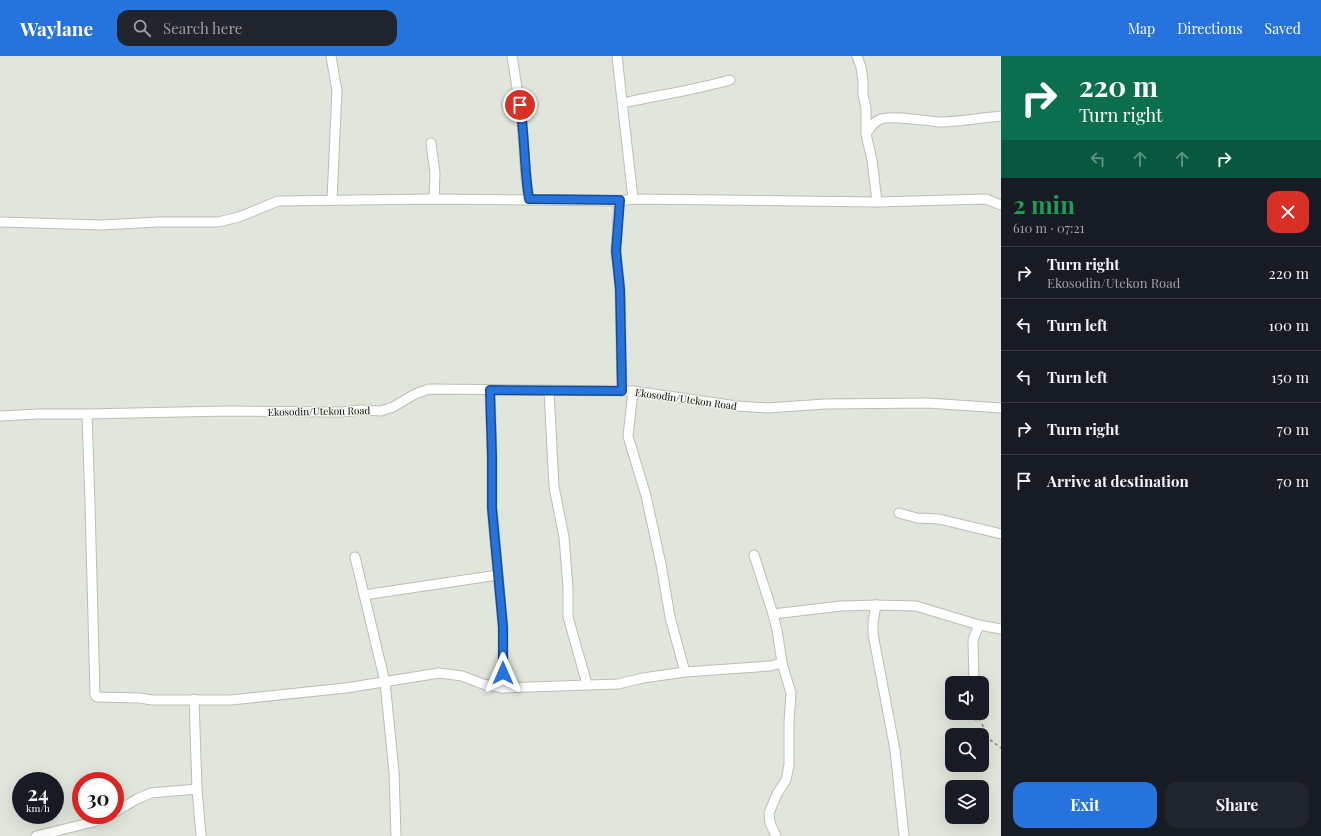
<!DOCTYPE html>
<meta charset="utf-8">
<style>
:root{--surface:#171b24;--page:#20242c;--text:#f1f3f6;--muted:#9ea1a6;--line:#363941;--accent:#2773de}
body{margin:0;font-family:"Playfair Display",serif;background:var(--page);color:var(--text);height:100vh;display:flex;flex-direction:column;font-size:15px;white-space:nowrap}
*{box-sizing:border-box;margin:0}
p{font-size:13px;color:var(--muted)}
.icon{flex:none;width:22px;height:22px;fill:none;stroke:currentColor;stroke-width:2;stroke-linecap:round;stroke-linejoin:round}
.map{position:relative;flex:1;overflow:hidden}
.details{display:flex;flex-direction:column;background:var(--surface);width:320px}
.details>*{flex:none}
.guide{background:#0b6e4f;color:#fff;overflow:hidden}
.tools{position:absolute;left:945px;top:620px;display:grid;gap:8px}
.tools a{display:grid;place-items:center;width:44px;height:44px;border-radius:8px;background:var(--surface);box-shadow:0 4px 16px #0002;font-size:20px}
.speed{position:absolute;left:12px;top:716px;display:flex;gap:8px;font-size:20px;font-weight:700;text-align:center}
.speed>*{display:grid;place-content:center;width:52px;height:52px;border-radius:50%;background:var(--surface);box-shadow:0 4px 16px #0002;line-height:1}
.speed small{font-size:10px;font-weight:400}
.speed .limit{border:6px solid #d22;background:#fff;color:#111}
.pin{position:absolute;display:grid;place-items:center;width:34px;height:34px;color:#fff;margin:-17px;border:2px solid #fff;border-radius:50%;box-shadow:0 1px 4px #0007}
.me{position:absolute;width:44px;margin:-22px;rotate:0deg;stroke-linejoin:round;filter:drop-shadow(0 0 3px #0008)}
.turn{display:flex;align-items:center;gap:14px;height:84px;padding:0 12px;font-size:18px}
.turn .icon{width:52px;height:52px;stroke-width:2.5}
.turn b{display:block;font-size:28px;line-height:34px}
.lanes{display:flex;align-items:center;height:38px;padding:0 12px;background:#0003;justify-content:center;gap:20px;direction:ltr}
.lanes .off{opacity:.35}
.round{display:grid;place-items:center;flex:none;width:42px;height:42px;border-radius:12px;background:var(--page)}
.head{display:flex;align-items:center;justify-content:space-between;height:68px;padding:0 12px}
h1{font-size:24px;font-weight:700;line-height:30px;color:#1e9e55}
.primary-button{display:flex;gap:8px;margin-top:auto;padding:8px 12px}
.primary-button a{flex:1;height:46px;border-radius:12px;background:var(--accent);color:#fff;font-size:16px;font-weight:700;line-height:46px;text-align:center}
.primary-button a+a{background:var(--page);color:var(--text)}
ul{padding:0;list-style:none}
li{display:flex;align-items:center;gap:12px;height:52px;padding:0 12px;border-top:1px solid var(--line)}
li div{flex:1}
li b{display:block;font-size:15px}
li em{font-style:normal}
header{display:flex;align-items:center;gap:24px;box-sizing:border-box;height:56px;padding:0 20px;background:var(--accent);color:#fff}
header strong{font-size:19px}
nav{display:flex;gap:22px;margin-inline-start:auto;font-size:14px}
.search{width:280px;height:36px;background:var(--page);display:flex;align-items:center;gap:10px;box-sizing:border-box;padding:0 14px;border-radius:12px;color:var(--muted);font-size:15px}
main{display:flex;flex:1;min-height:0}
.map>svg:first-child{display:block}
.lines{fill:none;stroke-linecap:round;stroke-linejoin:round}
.street-casing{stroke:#b8bfb5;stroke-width:11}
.path{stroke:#80847d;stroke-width:1.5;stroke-dasharray:3 3;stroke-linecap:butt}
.street{stroke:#fff;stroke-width:9}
.route-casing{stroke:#194b90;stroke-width:10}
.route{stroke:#2773de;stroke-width:7}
.labels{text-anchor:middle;stroke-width:3;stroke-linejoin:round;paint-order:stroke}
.street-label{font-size:10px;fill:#0c0e0b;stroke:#edf4ea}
</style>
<header>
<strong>Waylane</strong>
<div class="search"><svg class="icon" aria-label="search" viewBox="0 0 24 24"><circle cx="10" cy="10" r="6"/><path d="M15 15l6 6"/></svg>Search here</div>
<nav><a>Map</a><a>Directions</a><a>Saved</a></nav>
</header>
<main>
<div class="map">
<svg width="1001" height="780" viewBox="0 0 1001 780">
<rect width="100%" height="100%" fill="#e0e6dc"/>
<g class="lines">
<defs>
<g id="street">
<polyline points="331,0 337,35 332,143"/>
<polyline points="512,0 522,64 526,122 529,143"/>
<polyline points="617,0 633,143"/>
<polyline points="857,0 861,11 863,25 863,38 866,53 866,78 872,104 877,146"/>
<path d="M 623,47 C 659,39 695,34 730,24"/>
<path d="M 866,78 C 870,72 874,65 881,63 C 893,59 925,65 939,66 C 960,66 981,62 1001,60"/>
<polyline points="431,87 435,117 434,143"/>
<polyline points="619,145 616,195 620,233 622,335"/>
<polyline points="0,166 101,169 159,166 218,166 239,161 278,145 434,143 619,145 633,143 877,146 986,143 1001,149"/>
<polyline points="490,334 492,400 492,452 503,571 503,632"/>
<polyline points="549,335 554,431 564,481 568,532 568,561 587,628"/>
<polyline points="633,335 628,380 646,440 661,508 670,561 685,616"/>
<polyline points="87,358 90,448 95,639 97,641 140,642 152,644 231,644 346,632 439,617 462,620 483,628 503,632 618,628 643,622 685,616 770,610 782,607"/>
<polyline points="0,360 38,358 87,358 226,355 341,356 361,354 381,355 393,351 415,338 429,333 633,335 737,350 768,352 825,348 928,347 1001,352"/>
<polyline points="899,457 917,462 939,463 1001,478"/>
<polyline points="754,499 773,558 777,574 782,607 791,637 789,666 789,709 786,724 777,738 769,757 770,767 776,780"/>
<polyline points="355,501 385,626 394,716 396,780"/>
<polyline points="364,539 498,519"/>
<polyline points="876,549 873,566 873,578 895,694 904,780"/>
<polyline points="773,558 841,550 876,549 916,550 979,569"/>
<polyline points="974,627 973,584 979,569 1001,573"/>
<polyline points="194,643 197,733 201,780"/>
<polyline points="978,657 978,660"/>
<polyline points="115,756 137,743 151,737 197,733"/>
<polyline points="36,780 93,766 110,759"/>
</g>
</defs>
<use href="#street" class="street-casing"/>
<polyline class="path" points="982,668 989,683 1001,692"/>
<use href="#street" class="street"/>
</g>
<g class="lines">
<defs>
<path id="route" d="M 503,617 L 503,571 L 492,452 L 492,400 L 490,334 L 622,335 L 620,233 L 616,195 L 620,144 L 529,143 C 524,112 525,81 520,49"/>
</defs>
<use href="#route" class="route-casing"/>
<use href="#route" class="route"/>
</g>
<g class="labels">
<g class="street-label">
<text transform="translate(686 343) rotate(8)" y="4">Ekosodin/Utekon Road</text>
<text transform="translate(319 355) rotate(-1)" y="4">Ekosodin/Utekon Road</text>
</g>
</g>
</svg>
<div class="tools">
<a><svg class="icon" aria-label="sound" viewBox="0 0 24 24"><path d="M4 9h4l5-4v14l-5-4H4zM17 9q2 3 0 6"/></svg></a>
<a><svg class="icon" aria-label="search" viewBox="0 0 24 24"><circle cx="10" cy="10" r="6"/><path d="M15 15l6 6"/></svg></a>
<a><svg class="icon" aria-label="layers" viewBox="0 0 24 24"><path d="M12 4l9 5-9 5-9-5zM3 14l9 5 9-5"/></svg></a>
</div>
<div class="speed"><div>24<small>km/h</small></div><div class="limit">30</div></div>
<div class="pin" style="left:520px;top:49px;background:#d93025"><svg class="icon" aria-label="arrive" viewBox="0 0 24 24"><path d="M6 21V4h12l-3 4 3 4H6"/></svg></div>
<svg class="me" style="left:503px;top:617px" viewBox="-20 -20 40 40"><path d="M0-17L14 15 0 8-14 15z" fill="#2773de" stroke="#fff" stroke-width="4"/></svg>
</div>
<section class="details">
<div class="guide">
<div class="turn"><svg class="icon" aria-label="right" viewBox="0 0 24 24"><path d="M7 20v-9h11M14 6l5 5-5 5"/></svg><div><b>220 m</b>Turn right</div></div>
<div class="lanes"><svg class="icon off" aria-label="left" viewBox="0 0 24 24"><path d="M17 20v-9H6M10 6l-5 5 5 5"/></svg><svg class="icon off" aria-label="ahead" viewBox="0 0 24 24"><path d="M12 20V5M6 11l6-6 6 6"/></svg><svg class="icon off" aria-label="ahead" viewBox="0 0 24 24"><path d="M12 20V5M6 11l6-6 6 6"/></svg><svg class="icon" aria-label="right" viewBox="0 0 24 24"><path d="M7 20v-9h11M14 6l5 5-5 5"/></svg></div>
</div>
<div class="head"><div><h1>2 min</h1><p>610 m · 07:21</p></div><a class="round" style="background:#d93025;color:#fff"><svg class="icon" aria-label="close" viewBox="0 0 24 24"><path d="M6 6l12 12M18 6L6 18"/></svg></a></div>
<ul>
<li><svg class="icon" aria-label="right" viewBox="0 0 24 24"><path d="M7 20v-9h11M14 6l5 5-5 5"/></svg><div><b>Turn right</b><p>Ekosodin/Utekon Road</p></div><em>220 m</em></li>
<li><svg class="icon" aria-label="left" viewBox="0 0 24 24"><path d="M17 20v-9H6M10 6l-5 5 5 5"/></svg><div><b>Turn left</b></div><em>100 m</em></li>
<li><svg class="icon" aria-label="left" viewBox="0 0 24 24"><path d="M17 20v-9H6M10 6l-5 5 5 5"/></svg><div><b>Turn left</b></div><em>150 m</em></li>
<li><svg class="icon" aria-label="right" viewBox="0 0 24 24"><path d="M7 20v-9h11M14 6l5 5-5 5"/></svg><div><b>Turn right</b></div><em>70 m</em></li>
<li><svg class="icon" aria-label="arrive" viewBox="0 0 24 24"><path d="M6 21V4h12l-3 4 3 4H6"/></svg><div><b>Arrive at destination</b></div><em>70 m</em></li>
</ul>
<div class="primary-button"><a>Exit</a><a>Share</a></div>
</section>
</main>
